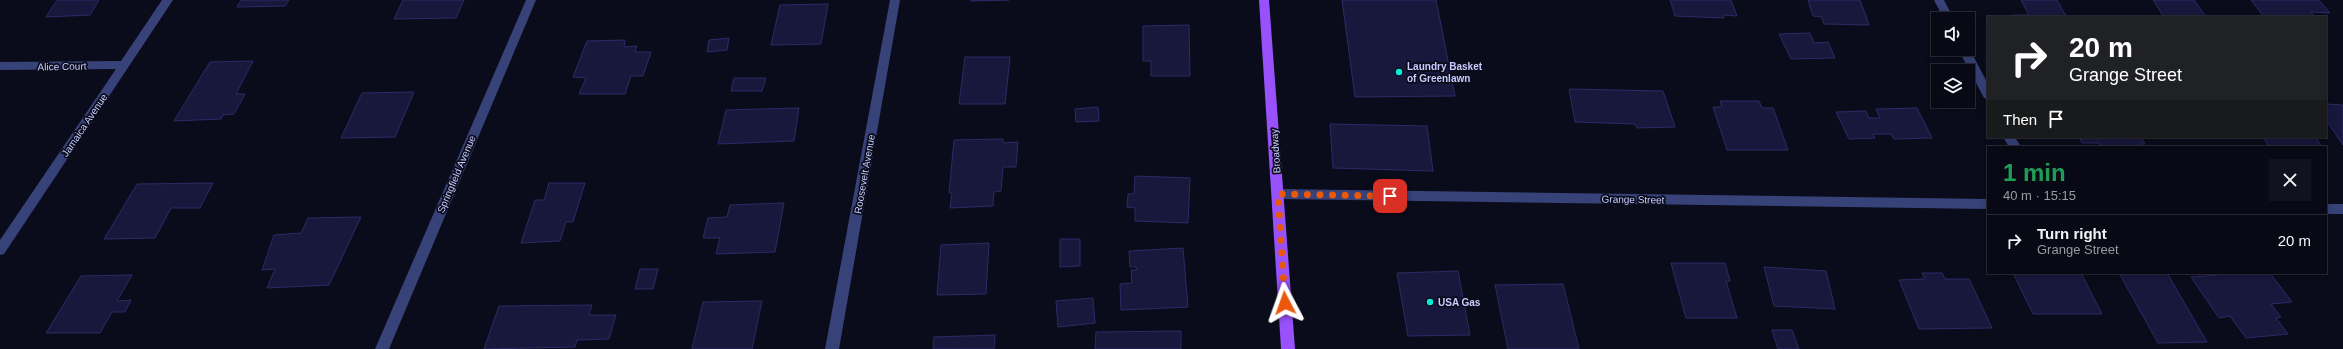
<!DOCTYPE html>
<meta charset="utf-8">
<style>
:root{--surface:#080914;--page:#11121d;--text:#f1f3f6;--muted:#989aa0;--line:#292a34}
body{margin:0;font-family:Arial,sans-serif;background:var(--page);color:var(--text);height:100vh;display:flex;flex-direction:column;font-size:15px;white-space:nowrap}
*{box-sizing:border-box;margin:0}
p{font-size:13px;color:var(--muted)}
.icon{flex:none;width:22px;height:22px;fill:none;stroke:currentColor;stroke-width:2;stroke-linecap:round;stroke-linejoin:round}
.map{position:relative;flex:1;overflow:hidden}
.panel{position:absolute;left:1987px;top:146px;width:340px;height:128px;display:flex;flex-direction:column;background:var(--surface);border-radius:0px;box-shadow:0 2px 10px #0003,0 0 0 1px var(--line)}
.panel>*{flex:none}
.guide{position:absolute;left:1987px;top:16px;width:340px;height:122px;border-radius:0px;box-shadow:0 2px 10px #0003,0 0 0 1px var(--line);background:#202124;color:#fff;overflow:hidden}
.fabs{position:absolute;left:1931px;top:12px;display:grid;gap:8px}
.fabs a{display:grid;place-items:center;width:44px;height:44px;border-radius:0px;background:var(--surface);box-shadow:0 2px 10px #0003,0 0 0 1px var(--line);font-size:20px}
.pin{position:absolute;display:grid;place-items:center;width:34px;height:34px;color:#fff;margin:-17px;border-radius:8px;box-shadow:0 2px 6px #0006}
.me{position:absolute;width:44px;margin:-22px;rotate:356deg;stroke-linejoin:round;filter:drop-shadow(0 0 3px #0008)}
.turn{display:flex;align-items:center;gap:14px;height:84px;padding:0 16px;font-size:18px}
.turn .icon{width:52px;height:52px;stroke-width:2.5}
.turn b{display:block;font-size:28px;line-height:34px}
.then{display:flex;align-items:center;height:38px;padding:0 16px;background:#0003;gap:8px;font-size:15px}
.round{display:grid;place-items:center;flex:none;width:42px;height:42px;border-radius:0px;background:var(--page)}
.overview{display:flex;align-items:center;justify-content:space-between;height:68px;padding:0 16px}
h1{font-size:24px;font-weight:700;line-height:30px;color:#1e9e55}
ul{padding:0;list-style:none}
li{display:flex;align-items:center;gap:12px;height:52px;padding:0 16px;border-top:1px solid var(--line)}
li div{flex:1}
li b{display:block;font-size:15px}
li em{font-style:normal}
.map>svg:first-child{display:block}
.building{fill:#18183c;stroke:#2b2b67}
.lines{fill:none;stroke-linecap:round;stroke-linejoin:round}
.minor{fill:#374279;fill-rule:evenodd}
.major{fill:#9851fb;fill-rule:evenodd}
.route{stroke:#ea580c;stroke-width:7;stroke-dasharray:0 12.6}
.poi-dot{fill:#06ebd3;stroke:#0b0c1b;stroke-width:1.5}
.labels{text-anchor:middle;stroke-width:3.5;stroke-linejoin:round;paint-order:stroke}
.street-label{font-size:10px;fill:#c7ccfe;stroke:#0b0c1b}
.poi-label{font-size:10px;font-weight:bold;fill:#c7ccfe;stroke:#0b0c1b;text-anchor:start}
</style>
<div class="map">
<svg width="2343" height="349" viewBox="0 0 2343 349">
<rect width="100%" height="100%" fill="#0b0c1b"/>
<g class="building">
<polygon points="57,0 99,0 90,15 46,17"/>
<polygon points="241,0 289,0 285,6 237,7"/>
<polygon points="403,0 464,0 456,18 394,19"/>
<polygon points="971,0 1009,0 971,1"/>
<polygon points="1342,0 1436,0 1455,96 1355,97"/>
<polygon points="1670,0 1731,0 1737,16 1723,15 1724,18 1675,16"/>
<polygon points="1808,0 1860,0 1869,25 1824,24 1822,17 1813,16"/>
<polygon points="2021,0 2057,0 2066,16 2014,17 2013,15 2029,15"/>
<polygon points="2153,0 2194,0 2206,17 2164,17"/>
<polygon points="2251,0 2319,0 2330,13 2311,12 2314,17 2264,17"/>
<polygon points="828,4 821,44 771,45 780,5"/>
<polygon points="1189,25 1190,76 1151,76 1151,61 1143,61 1143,26"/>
<polygon points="1810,33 1814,43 1828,42 1835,58 1791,59 1779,34"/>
<polygon points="729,38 727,50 707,52 709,40"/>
<polygon points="625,40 624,47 637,46 635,52 651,52 643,76 631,76 625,94 579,94 586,78 573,77 587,41"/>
<polygon points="965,57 1010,57 1005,104 959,104"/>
<polygon points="253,61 236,94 245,94 234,114 223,115 221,119 174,121 210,62"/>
<polygon points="734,78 766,78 762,91 731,91"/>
<polygon points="1569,89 1663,91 1675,127 1637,128 1635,124 1575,122"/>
<polygon points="414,92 395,137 341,138 362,93"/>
<polygon points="1720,101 1759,101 1762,108 1773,108 1788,150 1727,150 1713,107 1722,107"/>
<polygon points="2326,104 2343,105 2343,145 2326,120"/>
<polygon points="1098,107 1099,121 1076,122 1075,109"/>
<polygon points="799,108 794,141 718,144 726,110"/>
<polygon points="1917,108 1932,138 1894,139 1891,134 1873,134 1875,138 1849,139 1836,112 1866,111 1869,118 1880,118 1876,109"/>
<polygon points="1330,124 1427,126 1433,171 1333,168"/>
<polygon points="2079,137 2141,137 2145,144 2140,144 2142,147 2101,147 2099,143 2082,143"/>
<polygon points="2246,137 2315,137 2322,147 2269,147 2263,137"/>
<polygon points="1003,139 1003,143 1018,142 1016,167 1003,167 1001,191 994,192 993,206 950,208 952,193 949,193 954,140"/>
<polygon points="1135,176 1190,178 1188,223 1135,221 1135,208 1127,207 1128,194 1134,194"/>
<polygon points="213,183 200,208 171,208 155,238 104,239 137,184"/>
<polygon points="549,183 585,183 573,222 566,222 560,241 521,243 535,200 544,200"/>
<polygon points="784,203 775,252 716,254 720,238 703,238 708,218 727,217 730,205"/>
<polygon points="361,217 329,285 267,288 275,269 262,270 274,235 301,233 308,218"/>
<polygon points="1060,239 1080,239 1080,266 1060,267"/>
<polygon points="989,243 986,294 937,295 941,245"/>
<polygon points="1183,248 1188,307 1121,310 1120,284 1132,283 1131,270 1137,270 1136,267 1130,267 1129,251"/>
<polygon points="1671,263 1725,263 1730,281 1726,281 1737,318 1686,318"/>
<polygon points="1764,267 1826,271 1835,309 1774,306"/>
<polygon points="640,269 658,269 653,289 635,289"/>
<polygon points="1458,271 1470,335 1408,336 1397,273"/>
<polygon points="1922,273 1942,273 1945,279 1969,279 1992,328 1919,329 1899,280 1925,279"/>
<polygon points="2013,273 2081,273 2102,314 2033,314"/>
<polygon points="2119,273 2167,273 2207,342 2158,343"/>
<polygon points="2242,273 2270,273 2292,302 2271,304 2281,317 2276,318 2288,334 2246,338 2230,316 2219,318 2191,277"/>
<polygon points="132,275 117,301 131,300 125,312 112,312 100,333 46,333 81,276"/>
<polygon points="1563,284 1579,349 1508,349 1495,285"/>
<polygon points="1093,298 1095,323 1058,327 1056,301"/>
<polygon points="762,301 752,349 692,349 703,302"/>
<polygon points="592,305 589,315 616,315 609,339 577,340 575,347 484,349 499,306"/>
<polygon points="1772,330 1792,330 1799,349 1778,349"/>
<polygon points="1181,331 1181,349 1095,349 1096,332"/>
<polygon points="995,335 994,349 933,349 934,337"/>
</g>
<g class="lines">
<g class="minor">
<polygon points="162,0 173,0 4,254 0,255 0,240 116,69 0,70 0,62 121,61"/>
<polygon points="526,0 536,0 389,349 375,349"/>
<polygon points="890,0 900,0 839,349 825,349"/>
<polygon points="1934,0 1944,0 1954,19 1944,19"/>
<polygon points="1968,46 1988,84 1988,99 1984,98 1958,49 1968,49"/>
<polygon points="2003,137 2015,137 2021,147 2009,147"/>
<polygon points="1278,189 1988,199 1988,209 1278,199 1274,197 1272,194 1274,191"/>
<rect x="2326" y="204" width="17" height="10"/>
</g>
<polygon class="major" points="1259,0 1269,0 1295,349 1281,349"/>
</g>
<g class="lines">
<polyline class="route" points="1285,303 1278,194 1390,196"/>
</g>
<g class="poi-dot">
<circle cx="1399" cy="72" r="4"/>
<circle cx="1430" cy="302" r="4"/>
</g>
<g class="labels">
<g class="street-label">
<text transform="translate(62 66) rotate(-1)" y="4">Alice Court</text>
<text transform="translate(84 125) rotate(-56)" y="4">Jamaica Avenue</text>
<text transform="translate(1275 151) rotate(-94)" y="4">Broadway</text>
<text transform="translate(456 174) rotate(-67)" y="4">Springfield Avenue</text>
<text transform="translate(864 174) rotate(-80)" y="4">Roosevelt Avenue</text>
<text transform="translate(1633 199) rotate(1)" y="4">Grange Street</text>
</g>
<g class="poi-label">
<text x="1407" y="70">Laundry Basket<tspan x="1407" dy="12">of Greenlawn</tspan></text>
<text x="1438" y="306">USA Gas</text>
</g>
</g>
</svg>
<div class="fabs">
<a><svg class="icon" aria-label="sound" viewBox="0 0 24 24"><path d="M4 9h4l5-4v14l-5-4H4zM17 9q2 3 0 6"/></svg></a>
<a><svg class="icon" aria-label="layers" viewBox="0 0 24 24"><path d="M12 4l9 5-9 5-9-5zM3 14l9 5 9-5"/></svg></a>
</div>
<div class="pin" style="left:1390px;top:196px;background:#d93025"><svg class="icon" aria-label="arrive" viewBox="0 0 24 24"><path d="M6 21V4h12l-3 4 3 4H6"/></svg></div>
<svg class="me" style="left:1285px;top:303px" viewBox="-20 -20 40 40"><path d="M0-17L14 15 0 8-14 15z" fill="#ea580c" stroke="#fff" stroke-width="4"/></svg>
<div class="guide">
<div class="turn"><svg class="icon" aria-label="right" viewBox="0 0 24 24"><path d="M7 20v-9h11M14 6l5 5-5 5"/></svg><div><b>20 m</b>Grange Street</div></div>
<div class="then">Then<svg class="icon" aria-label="arrive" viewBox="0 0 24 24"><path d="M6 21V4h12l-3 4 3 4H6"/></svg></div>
</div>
<section class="panel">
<div class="overview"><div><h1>1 min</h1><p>40 m · 15:15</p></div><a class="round"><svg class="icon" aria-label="close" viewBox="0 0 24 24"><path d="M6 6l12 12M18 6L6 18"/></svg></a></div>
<ul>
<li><svg class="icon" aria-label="right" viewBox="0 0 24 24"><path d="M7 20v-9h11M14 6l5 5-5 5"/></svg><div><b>Turn right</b><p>Grange Street</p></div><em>20 m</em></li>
</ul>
</section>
</div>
